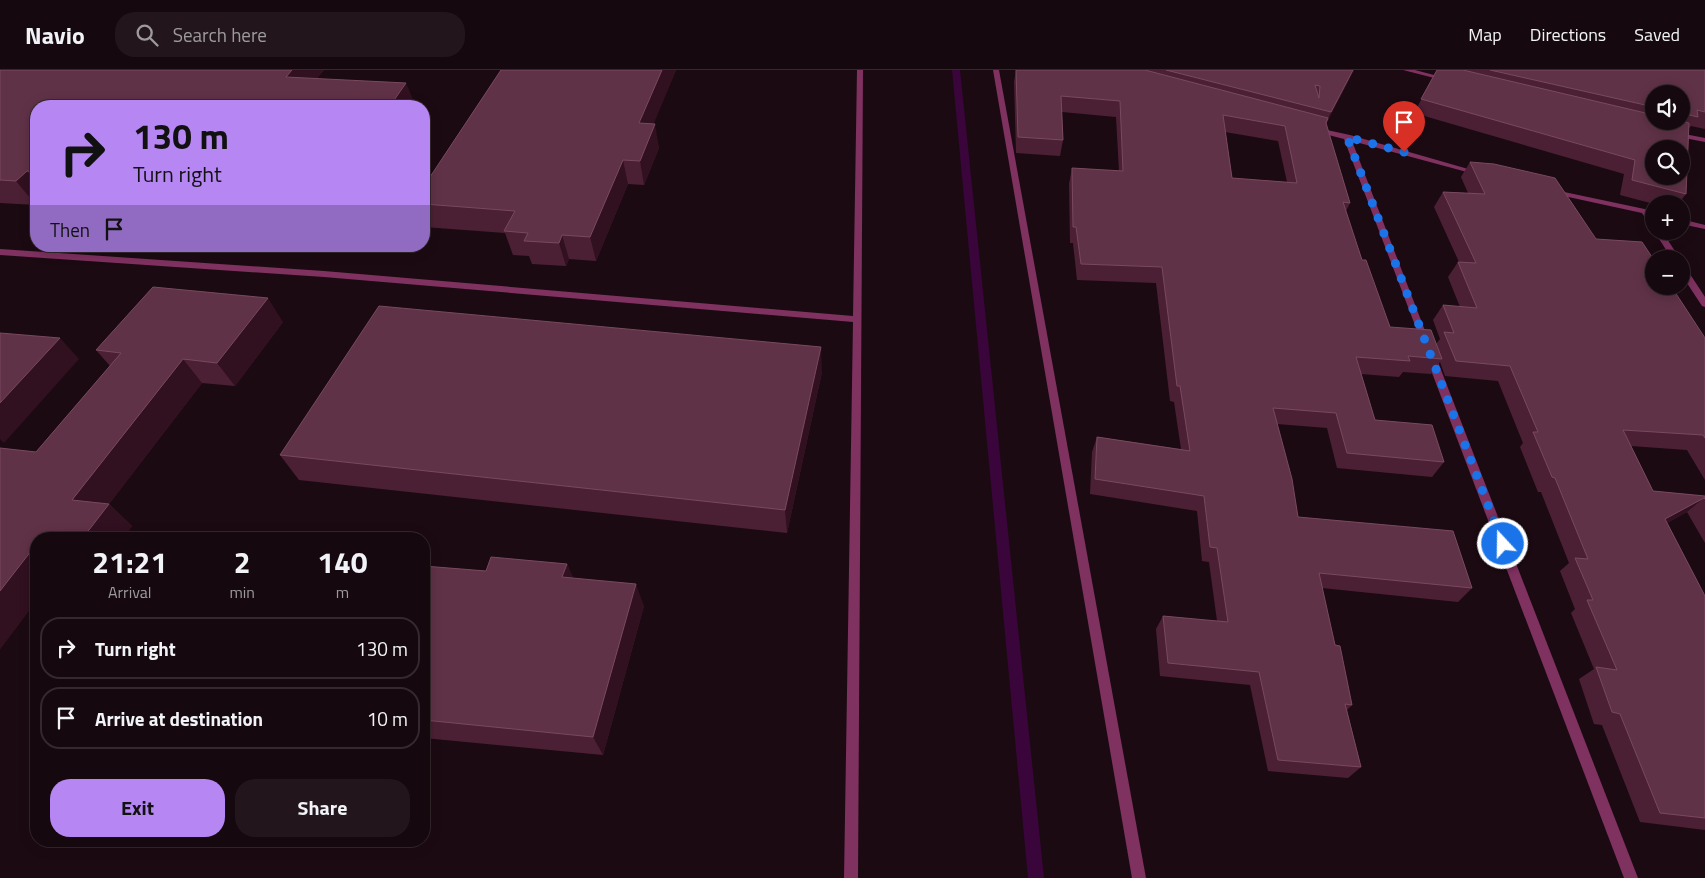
<!DOCTYPE html>
<meta charset="utf-8">
<style>
:root{--surface:#15080e;--page:#22161c;--text:#f1f3f6;--muted:#9d9a9e;--line:#34292e;--accent:#b686f3}
body{margin:0;font-family:"Titillium Web",sans-serif;background:var(--page);color:var(--text);height:100vh;display:flex;flex-direction:column;font-size:19px;white-space:nowrap}
*{box-sizing:border-box;margin:0}
p{font-size:16px;color:var(--muted)}
.icon{flex:none;width:28px;height:28px;fill:none;stroke:currentColor;stroke-width:2;stroke-linecap:round;stroke-linejoin:round}
.map{position:relative;flex:1;overflow:hidden}
.panel{position:absolute;left:30px;top:462px;width:400px;height:315px;display:flex;flex-direction:column;background:var(--surface);border-radius:20px;box-shadow:0 2px 12px #0003,0 0 0 1px var(--line)}
.panel>*{flex:none}
.guide{position:absolute;left:30px;top:30px;width:400px;height:152px;border-radius:20px;box-shadow:0 2px 12px #0003,0 0 0 1px var(--line);background:#b686f3;color:#111;overflow:hidden}
.fabs{position:absolute;left:1645px;top:15px;display:grid;gap:10px}
.fabs a{display:grid;place-items:center;width:45px;height:45px;border-radius:50%;background:var(--surface);box-shadow:0 2px 12px #0003,0 0 0 1px var(--line);font-size:25px}
.pin{position:absolute;display:grid;place-items:center;width:42px;height:42px;color:#fff;margin:-51px -21px;border-radius:50% 50% 50% 0;rotate:-45deg;box-shadow:0 0 5px #0007}
.pin .icon{rotate:45deg}
.me{position:absolute;width:55px;margin:-28px;rotate:339deg;stroke-linejoin:round;filter:drop-shadow(0 0 4px #0008)}
.turn{display:flex;align-items:center;gap:18px;height:105px;padding:0 20px;font-size:22px}
.turn .icon{width:65px;height:65px;stroke-width:2.5}
.turn b{display:block;font-size:35px;line-height:42px}
.then{display:flex;align-items:center;height:48px;padding:0 20px;background:#0003;gap:10px;font-size:19px}
.eta{display:flex;justify-content:space-evenly;align-items:center;height:85px;text-align:center}
.eta b{font-size:30px;font-weight:700;line-height:35px}
.primary-button{display:flex;gap:10px;margin-top:auto;padding:10px 20px}
.primary-button a{flex:1;height:58px;border-radius:20px;background:var(--accent);color:#111;font-size:20px;font-weight:700;line-height:58px;text-align:center}
.primary-button a+a{background:var(--page);color:var(--text)}
ul{padding:0;list-style:none}
li{display:flex;align-items:center;gap:15px;height:62px;margin:0 10px 8px;padding:0 10px;border:2px solid var(--line);border-radius:20px}
li div{flex:1}
li b{display:block;font-size:19px}
li em{font-style:normal}
header{display:flex;align-items:center;gap:30px;box-sizing:border-box;height:70px;padding:0 25px;background:var(--surface);border-bottom:1px solid var(--line)}
header strong{font-size:24px}
nav{display:flex;gap:28px;margin-inline-start:auto;font-size:18px}
.search{width:350px;height:45px;background:var(--page);display:flex;align-items:center;gap:12px;box-sizing:border-box;padding:0 18px;border-radius:20px;color:var(--muted);font-size:19px}
.map>svg:first-child{display:block}
.lines{fill:none;stroke-linecap:round;stroke-linejoin:round}
.stream{fill:#3a053a;fill-rule:evenodd}
.service{fill:#7f3160;fill-rule:evenodd}
.minor{fill:#7f3160;fill-rule:evenodd}
.tertiary{fill:#7f3160;fill-rule:evenodd}
.wall{fill:#4c2034;fill-rule:evenodd}
.shaded-wall{fill:#31101f}
.building{fill:#603247;stroke:#79495f;fill-rule:evenodd}
.route{stroke:#1a73e8;stroke-width:9;stroke-dasharray:0 16.2}
</style>
<header>
<strong>Navio</strong>
<div class="search"><svg class="icon" aria-label="search" viewBox="0 0 24 24"><circle cx="10" cy="10" r="6"/><path d="M15 15l6 6"/></svg>Search here</div>
<nav><a>Map</a><a>Directions</a><a>Saved</a></nav>
</header>
<div class="map">
<svg width="1705" height="808" viewBox="0 0 1705 808">
<rect width="100%" height="100%" fill="#1c0a12"/>
<g class="lines">
<polygon class="stream" points="952,0 960,0 1044,808 1028,808"/>
<polygon class="service" points="857,0 863,0 858,808 844,808 853,252 324,207 0,185 0,179 324,201 853,246"/>
<g class="minor">
<polygon points="1403,0 1415,0 1449,9 1446,11"/>
<polygon points="1313,57 1350,65 1482,103 1478,105 1352,71 1429,271 1428,273 1422,273 1421,271 1344,69 1313,61"/>
<polygon points="1674,62 1705,68 1705,72 1674,66"/>
<polygon points="1550,119 1654,141 1654,145 1652,145 1654,148 1654,156 1651,156 1642,143 1550,123"/>
<polygon points="1681,149 1705,155 1705,159 1681,154"/>
<polygon points="1654,161 1662,161 1680,189 1672,189"/>
<polygon points="1681,194 1684,195 1705,227 1705,237 1702,236 1681,204"/>
<polygon points="1431,284 1436,287 1638,808 1624,808 1426,287"/>
</g>
<polygon class="tertiary" points="993,0 999,0 1146,808 1132,808"/>
</g>
<g class="wall">
<polygon points="0,0 324,0 317,8 36,36 36,135 0,133"/>
<polygon points="501,0 676,0 653,54 659,78 644,115 628,114 596,191 569,189 566,196 532,194 529,186 513,185 505,163 424,157 424,116"/>
<path d="M 1016,0 L 1354,0 L 1326,54 L 1350,133 L 1346,141 L 1362,190 L 1390,257 L 1436,274 L 1440,269 L 1433,250 L 1443,235 L 1460,237 L 1448,207 L 1458,192 L 1459,192 L 1434,137 L 1443,122 L 1468,123 L 1461,107 L 1470,92 L 1596,169 L 1705,268 L 1705,410 L 1687,380 L 1631,376 L 1653,421 L 1705,426 L 1705,473 L 1687,442 L 1667,453 L 1705,526 L 1705,760 L 1640,752 L 1602,655 L 1594,654 L 1579,609 L 1594,599 L 1571,543 L 1575,539 L 1560,501 L 1569,493 L 1541,422 L 1538,422 L 1520,377 L 1523,373 L 1498,311 L 1445,306 L 1440,292 L 1431,304 L 1403,302 L 1399,307 L 1361,304 L 1375,350 L 1444,392 L 1432,407 L 1337,398 L 1327,358 L 1277,354 L 1298,447 L 1472,518 L 1458,532 L 1322,518 L 1335,575 L 1352,635 L 1347,640 L 1361,697 L 1348,708 L 1268,701 L 1250,615 L 1160,606 L 1156,559 L 1163,546 L 1217,551 L 1209,492 L 1202,491 L 1197,441 L 1090,424 L 1092,382 L 1097,367 L 1181,379 L 1174,332 L 1170,331 L 1156,213 L 1077,210 L 1073,173 L 1070,173 L 1069,114 L 1072,98 L 1119,101 L 1116,47 L 1062,42 L 1063,70 L 1060,86 L 1016,83 L 1014,12 ZM 1225,62 L 1278,71 L 1287,112 L 1232,108 Z"/>
<path d="M 1437,0 L 1705,0 L 1705,59 L 1691,56 L 1689,58 L 1686,124 L 1678,134 L 1654,134 L 1620,125 L 1624,104 L 1414,43 ZM 1654,24 L 1681,24 L 1681,51 L 1654,51 Z"/>
<polygon points="283,252 235,316 202,313 109,434 132,456 122,469 36,469 36,531 0,579 0,378 36,382 110,296 96,280"/>
<polygon points="822,302 787,463 299,410 280,385"/>
<polygon points="567,494 573,508 644,536 603,685 424,668 424,496 486,501"/>
</g>
<g class="shaded-wall">
<polygon points="292,0 324,0 297,30 286,7"/>
<polygon points="662,0 676,0 644,77 639,53"/>
<polygon points="1353,0 1354,0 1324,58 1331,42"/>
<polygon points="406,13 416,36 390,36"/>
<polygon points="655,54 659,78 644,115 640,91"/>
<polygon points="623,90 628,114 596,191 590,167"/>
<polygon points="27,101 36,113 36,135 16,111"/>
<polygon points="562,165 569,189 566,196 559,173"/>
<polygon points="268,228 283,252 235,316 217,293"/>
<polygon points="60,268 79,289 4,373 0,369 0,333"/>
<polygon points="821,277 822,302 787,463 785,440"/>
<polygon points="183,289 202,313 109,434 132,456 122,469 82,469 72,430"/>
<polygon points="1704,428 1687,442 1648,463 1665,449"/>
<polygon points="35,476 36,477 36,531 0,579 0,521"/>
<polygon points="567,494 577,516 562,507"/>
<polygon points="636,514 644,536 603,685 593,667"/>
</g>
<g class="building">
<polygon points="0,0 292,0 286,7 406,13 390,36 36,36 36,102 27,101 16,111 0,110"/>
<polygon points="501,0 662,0 639,53 655,54 640,91 623,90 590,167 562,165 559,173 524,171 528,163 504,161 515,141 424,134 424,116"/>
<path d="M 1016,0 L 1145,0 L 1328,48 L 1326,53 L 1350,133 L 1343,132 L 1362,190 L 1366,190 L 1390,257 L 1431,260 L 1442,289 L 1408,286 L 1410,291 L 1356,287 L 1375,350 L 1432,355 L 1444,392 L 1347,383 L 1336,343 L 1273,338 L 1292,409 L 1298,447 L 1453,461 L 1472,518 L 1319,503 L 1335,575 L 1340,576 L 1352,635 L 1345,634 L 1361,697 L 1278,690 L 1259,602 L 1168,593 L 1163,546 L 1228,552 L 1217,478 L 1210,477 L 1204,426 L 1095,409 L 1097,367 L 1190,381 L 1180,316 L 1177,316 L 1162,197 L 1081,194 L 1076,157 L 1073,157 L 1072,98 L 1123,101 L 1120,31 L 1061,26 L 1063,70 L 1018,67 ZM 1223,45 L 1285,56 L 1297,113 L 1232,108 Z"/>
<path d="M 1166,0 L 1353,0 L 1331,42 ZM 1315,15 L 1320,16 L 1319,28 Z"/>
<path d="M 1437,0 L 1463,0 L 1654,45 L 1654,51 L 1681,51 L 1689,53 L 1686,124 L 1632,110 L 1635,90 L 1421,29 ZM 1654,79 L 1681,79 L 1681,106 L 1654,106 Z"/>
<polygon points="1490,0 1705,0 1705,42 1697,40 1698,47 1681,43 1681,24 1654,24 1654,37"/>
<polygon points="1470,92 1494,94 1555,108 1596,169 1642,172 1654,190 1654,216 1671,216 1705,268 1705,368 1703,365 1623,360 1653,421 1705,426 1705,429 1704,428 1665,449 1705,526 1705,748 1660,743 1620,644 1612,642 1596,597 1617,600 1587,530 1593,530 1575,488 1588,489 1555,408 1552,407 1533,362 1538,362 1510,296 1456,291 1444,262 1454,263 1443,235 1477,238 1458,192 1476,193 1443,122 1485,124"/>
<polygon points="153,217 268,228 217,293 183,289 72,430 109,434 82,469 36,469 36,476 35,476 0,521 0,378 36,382 121,283 96,280"/>
<polygon points="379,236 821,277 785,440 280,385"/>
<polygon points="0,263 60,268 0,333"/>
<polygon points="491,487 567,494 562,507 636,514 593,667 424,650 424,496 486,501"/>
</g>
<g class="lines">
<polyline class="route" points="1404,82 1347,67 1503,474"/>
</g>
</svg>
<div class="fabs">
<a><svg class="icon" aria-label="sound" viewBox="0 0 24 24"><path d="M4 9h4l5-4v14l-5-4H4zM17 9q2 3 0 6"/></svg></a>
<a><svg class="icon" aria-label="search" viewBox="0 0 24 24"><circle cx="10" cy="10" r="6"/><path d="M15 15l6 6"/></svg></a>
<a>+</a>
<a>−</a>
</div>
<div class="pin" style="left:1404px;top:82px;background:#d93025"><svg class="icon" aria-label="arrive" viewBox="0 0 24 24"><path d="M6 21V4h12l-3 4 3 4H6"/></svg></div>
<svg class="me" style="left:1503px;top:474px" viewBox="-20 -20 40 40"><circle r="17" fill="#1a73e8" stroke="#fff" stroke-width="3"/><path d="M0-11L8 9 0 5-8 9z" fill="#fff"/></svg>
<div class="guide">
<div class="turn"><svg class="icon" aria-label="right" viewBox="0 0 24 24"><path d="M7 20v-9h11M14 6l5 5-5 5"/></svg><div><b>130 m</b>Turn right</div></div>
<div class="then">Then<svg class="icon" aria-label="arrive" viewBox="0 0 24 24"><path d="M6 21V4h12l-3 4 3 4H6"/></svg></div>
</div>
<section class="panel">
<div class="eta">
<div><b>21:21</b><p>Arrival</p></div>
<div><b>2</b><p>min</p></div>
<div><b>140</b><p>m</p></div>
</div>
<ul>
<li><svg class="icon" aria-label="right" viewBox="0 0 24 24"><path d="M7 20v-9h11M14 6l5 5-5 5"/></svg><div><b>Turn right</b></div><em>130 m</em></li>
<li><svg class="icon" aria-label="arrive" viewBox="0 0 24 24"><path d="M6 21V4h12l-3 4 3 4H6"/></svg><div><b>Arrive at destination</b></div><em>10 m</em></li>
</ul>
<div class="primary-button"><a>Exit</a><a>Share</a></div>
</section>
</div>
